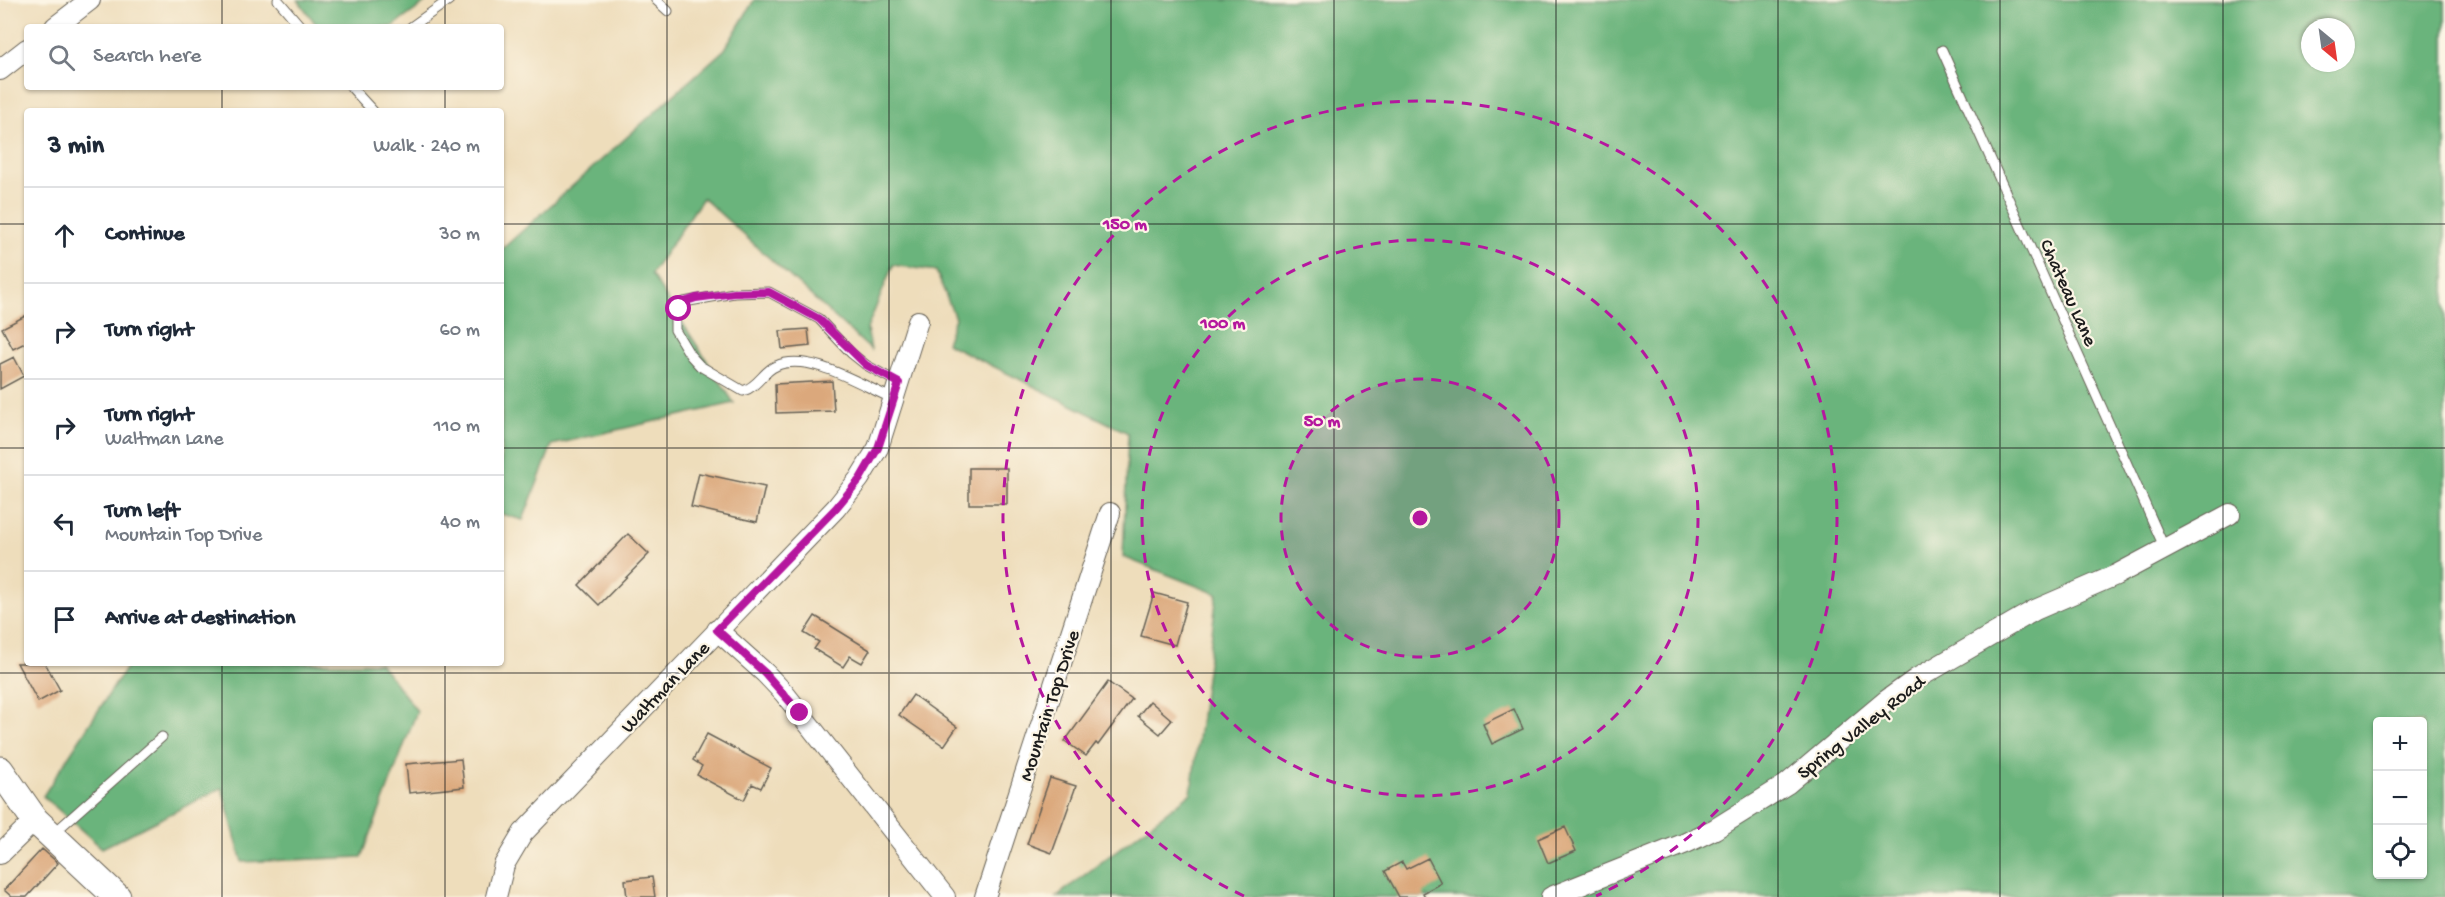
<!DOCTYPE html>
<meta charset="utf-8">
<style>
:root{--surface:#fff;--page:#f2f2f3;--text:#1f2937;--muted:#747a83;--line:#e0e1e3}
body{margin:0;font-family:"Gochi Hand",sans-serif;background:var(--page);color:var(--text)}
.controls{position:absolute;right:18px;bottom:18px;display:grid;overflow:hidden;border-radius:6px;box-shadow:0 2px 4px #0004}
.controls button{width:54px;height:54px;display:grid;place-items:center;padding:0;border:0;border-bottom:2px solid var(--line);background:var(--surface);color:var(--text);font:30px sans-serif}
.compass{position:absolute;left:2301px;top:18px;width:54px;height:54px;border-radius:50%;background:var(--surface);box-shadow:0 2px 4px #0004;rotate:151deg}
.stop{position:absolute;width:18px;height:18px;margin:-14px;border:4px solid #b5179e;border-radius:50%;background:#fff}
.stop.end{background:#b5179e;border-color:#fff;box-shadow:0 2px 6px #0008}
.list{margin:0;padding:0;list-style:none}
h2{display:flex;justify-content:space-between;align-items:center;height:78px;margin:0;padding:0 24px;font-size:26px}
h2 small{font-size:20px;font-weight:400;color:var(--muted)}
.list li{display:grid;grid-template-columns:39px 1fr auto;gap:18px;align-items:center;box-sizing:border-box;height:96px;padding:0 24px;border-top:2px solid var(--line)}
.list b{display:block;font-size:22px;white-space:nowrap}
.list p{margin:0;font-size:20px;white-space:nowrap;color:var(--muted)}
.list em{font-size:20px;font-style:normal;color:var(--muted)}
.icon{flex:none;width:33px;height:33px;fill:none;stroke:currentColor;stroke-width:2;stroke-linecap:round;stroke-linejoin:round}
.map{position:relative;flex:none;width:2445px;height:897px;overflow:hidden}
.search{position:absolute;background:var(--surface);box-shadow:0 2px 4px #0004;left:24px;top:24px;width:480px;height:66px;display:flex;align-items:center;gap:15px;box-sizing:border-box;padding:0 21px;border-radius:6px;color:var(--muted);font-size:22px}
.panel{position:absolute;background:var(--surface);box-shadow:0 2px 4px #0004;left:24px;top:108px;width:480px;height:558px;border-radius:6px}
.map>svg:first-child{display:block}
</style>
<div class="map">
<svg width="2445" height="897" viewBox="0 0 2445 897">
<rect width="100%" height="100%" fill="#fcf5e5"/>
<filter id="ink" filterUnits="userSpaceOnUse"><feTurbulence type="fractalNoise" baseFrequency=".0167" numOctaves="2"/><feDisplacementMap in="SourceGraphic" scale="12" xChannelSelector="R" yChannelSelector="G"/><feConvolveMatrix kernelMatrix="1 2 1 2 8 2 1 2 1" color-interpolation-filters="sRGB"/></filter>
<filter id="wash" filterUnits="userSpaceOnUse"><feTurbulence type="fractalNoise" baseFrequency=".008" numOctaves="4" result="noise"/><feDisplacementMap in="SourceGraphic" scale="24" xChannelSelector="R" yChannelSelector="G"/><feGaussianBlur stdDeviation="1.35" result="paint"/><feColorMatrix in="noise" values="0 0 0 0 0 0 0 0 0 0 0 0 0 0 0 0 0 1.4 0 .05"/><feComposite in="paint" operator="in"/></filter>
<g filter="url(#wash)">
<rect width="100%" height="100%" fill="#edb"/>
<path fill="#6ab47c" stroke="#43684c" stroke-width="1.5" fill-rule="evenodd" d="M 298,0 L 429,0 L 392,27 L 318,27 Z
M 754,0 L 2445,0 L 2445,897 L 1056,897 L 1191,793 L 1217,594 L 1123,557 L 1128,433 L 946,343 L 955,318 L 936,271 L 893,265 L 867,329 L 871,350 L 703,198 L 651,274 L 734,403 L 552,445 L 523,520 L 501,514 L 501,250 L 725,49 ZM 2310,27 L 2346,27 L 2346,63 L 2310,63 ZM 2378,722 L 2422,722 L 2422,874 L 2378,874 Z
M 129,663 L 380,663 L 417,711 L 362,857 L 242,862 L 222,788 L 102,848 L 43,796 Z"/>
<g id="blocks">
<path fill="#dba87c" d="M 27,315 L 27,342 L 13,349 L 2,328 Z
M 808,329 L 810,346 L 782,349 L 780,331 Z
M 14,357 L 24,376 L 0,389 L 0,364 Z
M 832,381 L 834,411 L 776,413 L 775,384 Z
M 969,468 L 1007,468 L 1007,504 L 969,504 Z
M 699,473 L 765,487 L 757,522 L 691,507 Z
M 628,534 L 649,554 L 599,605 L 579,585 Z
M 1154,593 L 1187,602 L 1175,645 L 1141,636 Z
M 815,616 L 870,650 L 862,663 L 850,656 L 843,667 L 814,649 L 819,642 L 804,633 Z
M 17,663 L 45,663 L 60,690 L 38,702 Z
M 1108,682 L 1132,699 L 1098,745 L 1096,743 L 1086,756 L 1065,741 Z
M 913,695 L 957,727 L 944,746 L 899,715 Z
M 1150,701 L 1172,720 L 1160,734 L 1138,716 Z
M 1514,709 L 1523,729 L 1492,744 L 1483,724 Z
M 707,734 L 771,768 L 761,788 L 752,784 L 744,800 L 697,775 L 702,766 L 693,760 Z
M 461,759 L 464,787 L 409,793 L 406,764 Z
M 1050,778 L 1076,786 L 1052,853 L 1027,844 Z
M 1565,827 L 1576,851 L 1548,863 L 1538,839 Z
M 42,849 L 58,863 L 27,897 L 12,897 L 4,890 Z
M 1428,858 L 1441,883 L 1423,893 L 1425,897 L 1399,897 L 1385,871 L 1402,862 L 1406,869 Z
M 652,877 L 655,897 L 627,897 L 625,880 Z"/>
</g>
</g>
<g filter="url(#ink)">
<use href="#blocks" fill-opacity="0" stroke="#666054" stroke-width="1.5"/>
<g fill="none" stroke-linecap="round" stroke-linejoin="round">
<g stroke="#666054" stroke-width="11">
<path id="lane" d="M 278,0 L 301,27
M 656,0 L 668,11
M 411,27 L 449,0
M 1942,50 L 2165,549
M 351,87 L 373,111
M 894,399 C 862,386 810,351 776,366 C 763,371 759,386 743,391 L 700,366 L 690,355 L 675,330 L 675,318 L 684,302 L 734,293 L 769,292 L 819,319 L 851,353 L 866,365 L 899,383
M 54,833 L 162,737"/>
</g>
<g stroke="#666054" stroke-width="22">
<path id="street" d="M 55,27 L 90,0
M 0,70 L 27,49
M 717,630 L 765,673 L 784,693 L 945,897
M 0,854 L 35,820
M 496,897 L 504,865 L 523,833 L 836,508 L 859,479 L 878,448 L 918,321
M 985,897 L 1110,513
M 1551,897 L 1686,843 L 1715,829 L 1787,784 L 1887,700 L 1916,679 L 2035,610 L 2116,575 L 2230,514"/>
</g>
<g stroke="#666054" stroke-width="29">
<path id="secondary" d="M 0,770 L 35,820 L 117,897"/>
</g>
<use href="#lane" stroke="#fff" stroke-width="9"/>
<use href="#street" stroke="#fff" stroke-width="20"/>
<use href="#secondary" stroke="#fff" stroke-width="27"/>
</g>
</g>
<g fill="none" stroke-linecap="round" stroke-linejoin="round" filter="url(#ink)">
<path stroke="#b5179e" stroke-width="8" d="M 679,309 L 684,302 L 696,298 L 734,293 L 769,292 L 819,319 L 866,365 L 899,383 L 878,448 L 860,479 L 836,508 L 717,630 L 765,673 L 800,713"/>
</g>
<path fill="none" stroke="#1c1c1c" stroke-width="1.5" stroke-opacity="0.55" d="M 222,0 L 222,27M 445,0 L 445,27M 667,0 L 667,897M 889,0 L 889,897M 1111,0 L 1111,897M 1334,0 L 1334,897M 1556,0 L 1556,897M 1778,0 L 1778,897M 2000,0 L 2000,897M 2223,0 L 2223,897M 222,87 L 222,111M 445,87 L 445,111M 0,224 L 27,224M 501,224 L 2445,224M 0,448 L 27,448M 501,448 L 2445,448M 222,663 L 222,897M 445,663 L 445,897M 0,673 L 2445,673"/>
<circle cx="1420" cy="518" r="139" fill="#b5179e" fill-opacity=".12"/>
<g fill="none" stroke="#b5179e" stroke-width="3" stroke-dasharray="10 8">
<circle cx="1420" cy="518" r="139"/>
<circle cx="1420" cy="518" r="278"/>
<path d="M1244 896A417 417 0 1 1 1596 896"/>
</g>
<g text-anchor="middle" stroke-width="4.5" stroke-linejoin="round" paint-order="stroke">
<g font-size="20" fill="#1c1c1c" stroke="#fcf5e5">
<text transform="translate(2070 292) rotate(66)" y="7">Chateau Lane</text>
<text transform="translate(664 686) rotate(-46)" y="7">Waltman Lane</text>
<text transform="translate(1048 705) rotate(-72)" y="7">Mountain Top Drive</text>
<text transform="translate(1860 726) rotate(-38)" y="7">Spring Valley Road</text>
</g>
</g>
<circle cx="1420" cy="518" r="9" fill="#b5179e" stroke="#fcf5e5" stroke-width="3"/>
<g font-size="18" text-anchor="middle" font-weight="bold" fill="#b5179e" stroke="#fcf5e5" stroke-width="4.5" stroke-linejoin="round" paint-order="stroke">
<text x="1125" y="229">150 m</text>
<text x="1223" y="328">100 m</text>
<text x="1322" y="426">50 m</text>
</g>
</svg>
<div class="controls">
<button>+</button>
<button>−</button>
<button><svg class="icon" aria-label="locate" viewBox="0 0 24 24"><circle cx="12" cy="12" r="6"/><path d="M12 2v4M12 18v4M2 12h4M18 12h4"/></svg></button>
</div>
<svg class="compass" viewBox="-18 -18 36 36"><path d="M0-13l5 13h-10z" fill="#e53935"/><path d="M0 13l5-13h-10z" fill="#747a83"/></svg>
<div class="stop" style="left:679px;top:309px"></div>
<div class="stop end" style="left:800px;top:713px"></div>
<div class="search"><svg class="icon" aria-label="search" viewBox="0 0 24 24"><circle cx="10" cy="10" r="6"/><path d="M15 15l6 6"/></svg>Search here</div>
<section class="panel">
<h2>3 min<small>Walk · 240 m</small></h2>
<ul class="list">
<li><svg class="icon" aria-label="ahead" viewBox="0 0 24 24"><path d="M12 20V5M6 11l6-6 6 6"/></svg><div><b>Continue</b></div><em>30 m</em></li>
<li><svg class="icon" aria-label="right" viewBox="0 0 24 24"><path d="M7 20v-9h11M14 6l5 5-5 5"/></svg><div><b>Turn right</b></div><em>60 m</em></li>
<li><svg class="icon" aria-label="right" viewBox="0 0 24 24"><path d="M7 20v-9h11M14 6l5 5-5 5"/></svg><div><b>Turn right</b><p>Waltman Lane</p></div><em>110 m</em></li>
<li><svg class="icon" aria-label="left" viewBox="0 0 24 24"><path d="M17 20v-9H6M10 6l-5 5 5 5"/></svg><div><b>Turn left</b><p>Mountain Top Drive</p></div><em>40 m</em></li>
<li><svg class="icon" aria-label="arrive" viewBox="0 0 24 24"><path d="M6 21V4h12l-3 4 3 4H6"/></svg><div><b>Arrive at destination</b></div></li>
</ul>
</section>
</div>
